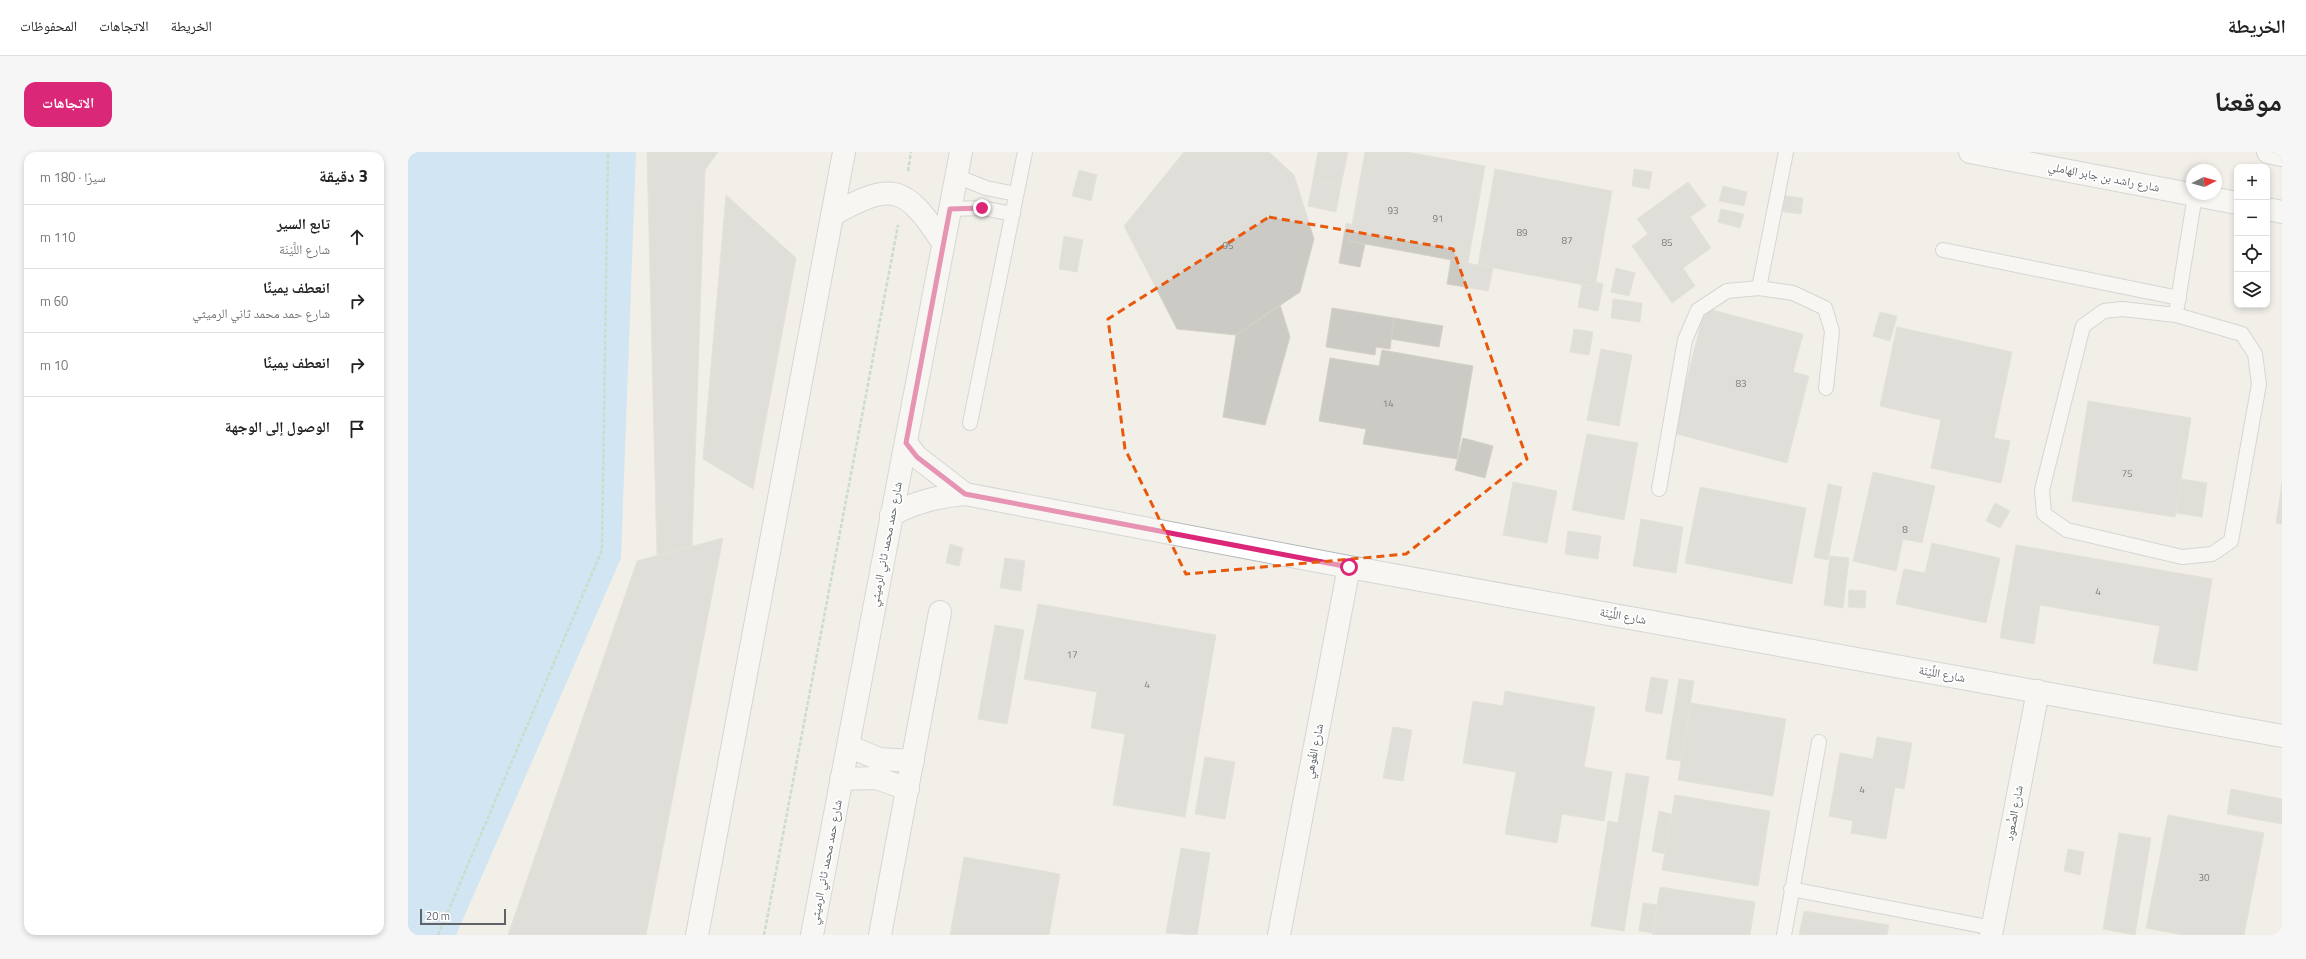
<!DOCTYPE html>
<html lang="ar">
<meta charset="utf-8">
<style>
:root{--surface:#fff;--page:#f6f6f6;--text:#222;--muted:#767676;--line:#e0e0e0;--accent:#db2777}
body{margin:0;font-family:"Titillium Web","Noto Naskh Arabic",sans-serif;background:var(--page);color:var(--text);direction:rtl}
.controls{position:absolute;right:12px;top:12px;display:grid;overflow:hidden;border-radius:8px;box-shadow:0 2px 6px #0003}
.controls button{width:36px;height:36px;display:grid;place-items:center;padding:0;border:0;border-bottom:1px solid var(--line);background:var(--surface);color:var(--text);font:20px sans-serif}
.compass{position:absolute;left:1778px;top:12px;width:36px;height:36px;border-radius:50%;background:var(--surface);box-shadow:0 2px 6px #0003;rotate:84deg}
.scale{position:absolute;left:12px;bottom:10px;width:86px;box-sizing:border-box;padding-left:4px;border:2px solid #5f6368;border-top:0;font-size:11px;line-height:14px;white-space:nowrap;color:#5f6368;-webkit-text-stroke:3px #fff;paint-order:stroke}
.stop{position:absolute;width:12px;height:12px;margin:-9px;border:3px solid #db2777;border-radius:50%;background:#fff}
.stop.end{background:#db2777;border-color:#fff;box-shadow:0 1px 4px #0008}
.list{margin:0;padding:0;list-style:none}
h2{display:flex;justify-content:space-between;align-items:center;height:52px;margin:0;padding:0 16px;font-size:17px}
h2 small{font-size:13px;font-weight:400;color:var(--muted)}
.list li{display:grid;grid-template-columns:26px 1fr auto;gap:12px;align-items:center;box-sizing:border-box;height:64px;padding:0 16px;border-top:1px solid var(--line)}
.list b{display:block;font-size:15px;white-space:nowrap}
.list p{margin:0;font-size:13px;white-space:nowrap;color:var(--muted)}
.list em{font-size:13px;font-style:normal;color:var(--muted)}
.icon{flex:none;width:22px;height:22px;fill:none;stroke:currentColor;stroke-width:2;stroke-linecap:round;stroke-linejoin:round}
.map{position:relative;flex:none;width:1874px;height:783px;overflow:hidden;direction:ltr;border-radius:12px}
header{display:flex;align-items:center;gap:24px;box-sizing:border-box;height:56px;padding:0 20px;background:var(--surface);border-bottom:1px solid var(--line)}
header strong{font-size:19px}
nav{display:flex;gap:22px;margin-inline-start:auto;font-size:14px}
.intro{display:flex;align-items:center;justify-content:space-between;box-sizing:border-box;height:96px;padding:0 24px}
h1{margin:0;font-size:28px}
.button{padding:10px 18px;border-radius:12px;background:var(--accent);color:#fff;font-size:14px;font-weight:700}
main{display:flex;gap:24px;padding:0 24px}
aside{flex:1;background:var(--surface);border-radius:12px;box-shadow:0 2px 6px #0003}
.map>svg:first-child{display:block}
</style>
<header>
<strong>الخريطة</strong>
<nav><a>الخريطة</a><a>الاتجاهات</a><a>المحفوظات</a></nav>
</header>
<div class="intro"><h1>موقعنا</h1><a class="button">الاتجاهات</a></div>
<main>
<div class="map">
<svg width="1874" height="783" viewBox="0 0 1874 783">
<rect width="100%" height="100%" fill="#f1efe8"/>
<path fill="#aadaff" d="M 0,0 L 228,0 L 213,406 L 48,783 L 0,783 Z"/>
<path fill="#cccac5" stroke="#d6d1c6" d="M 239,0 L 310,0 L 297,18 L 284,394 L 249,403 Z
M 776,0 L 861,0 L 886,23 L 906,87 L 892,140 L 828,183 L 769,177 L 716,74 Z
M 910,0 L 940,0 L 933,33 L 905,28 Z
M 957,0 L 999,0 L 1077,14 L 1060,111 L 941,89 Z
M 1087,17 L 1204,39 L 1187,135 L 1070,113 Z
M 1226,17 L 1244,20 L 1241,37 L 1224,34 Z
M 671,18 L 689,23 L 683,49 L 664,44 Z
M 905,28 L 933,33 L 928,60 L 900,54 Z
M 1280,30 L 1298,54 L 1282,65 L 1303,96 L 1275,116 L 1287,134 L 1264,151 L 1224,94 L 1240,82 L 1229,67 Z
M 1315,34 L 1339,40 L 1336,54 L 1311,49 Z
M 318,43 L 388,106 L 345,337 L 295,307 Z
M 1372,43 L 1395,46 L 1393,62 L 1370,59 Z
M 1313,57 L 1336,62 L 1332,76 L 1310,70 Z
M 938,71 L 944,73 L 941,89 L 957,92 L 952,115 L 931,111 Z
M 656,84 L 675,88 L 669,120 L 651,117 Z
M 1043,108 L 1085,116 L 1080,139 L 1039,132 Z
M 1208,116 L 1227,121 L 1221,144 L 1203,140 Z
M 1187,130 L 1195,132 L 1190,159 L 1170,155 L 1174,132 L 1187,135 Z
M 1205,147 L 1234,151 L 1232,170 L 1203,166 Z
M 872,153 L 882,185 L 857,273 L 815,265 L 828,183 Z
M 924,156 L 986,166 L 982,197 L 968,195 L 967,203 L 918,195 Z
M 1297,156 L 1395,182 L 1385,220 L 1401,224 L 1379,311 L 1265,281 Z
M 1472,160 L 1489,164 L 1482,189 L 1465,184 Z
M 986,166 L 1035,174 L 1031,195 L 983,187 Z
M 1489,175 L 1604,200 L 1586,286 L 1602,289 L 1593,331 L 1523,316 L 1533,268 L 1472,254 Z
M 1166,177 L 1185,180 L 1181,203 L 1162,200 Z
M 1193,197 L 1224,203 L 1211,274 L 1179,268 Z
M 974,198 L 1065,214 L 1049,307 L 955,292 L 958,277 L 911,269 L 922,206 L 971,214 Z
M 1680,249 L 1783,266 L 1767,365 L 1664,349 Z
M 1179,282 L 1230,291 L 1216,368 L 1164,358 Z
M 1055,286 L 1085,294 L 1077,326 L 1047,318 Z
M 1465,320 L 1527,334 L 1514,391 L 1495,387 L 1488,419 L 1445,409 Z
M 1773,327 L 1799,331 L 1794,365 L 1768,361 Z
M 1105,330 L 1149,339 L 1139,391 L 1095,383 Z
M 1874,331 L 1874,372 L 1868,371 Z
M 1420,332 L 1434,335 L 1420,408 L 1406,405 Z
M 1292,335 L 1398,356 L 1384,432 L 1277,411 Z
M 1587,351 L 1602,359 L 1592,376 L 1578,369 Z
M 1233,367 L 1275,375 L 1268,421 L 1225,414 Z
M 1160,379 L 1193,384 L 1190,407 L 1157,402 Z
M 315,386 L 238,783 L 100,783 L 229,409 Z
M 1524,391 L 1592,406 L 1578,471 L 1488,452 L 1496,417 L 1517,421 Z
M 542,392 L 555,396 L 551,414 L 538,411 Z
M 1608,393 L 1804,427 L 1789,519 L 1745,511 L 1752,474 L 1632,453 L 1626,492 L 1592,486 Z
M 1422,404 L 1441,406 L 1435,456 L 1416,453 Z
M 597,406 L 617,409 L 613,439 L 592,436 Z
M 1441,438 L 1458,439 L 1457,456 L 1440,455 Z
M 630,452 L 808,483 L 777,665 L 705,653 L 717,582 L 683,576 L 689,540 L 616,527 Z
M 587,473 L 616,478 L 599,572 L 570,567 Z
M 1243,525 L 1260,528 L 1254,562 L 1237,559 Z
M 1271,527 L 1286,529 L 1273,609 L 1258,607 Z
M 1097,539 L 1187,555 L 1176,615 L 1204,620 L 1196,669 L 1154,662 L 1149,691 L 1097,682 L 1108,620 L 1055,611 L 1065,549 L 1095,554 Z
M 1283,551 L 1378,567 L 1365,644 L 1270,628 Z
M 985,575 L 1004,578 L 995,629 L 975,626 Z
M 1469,585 L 1504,591 L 1496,637 L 1487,635 L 1478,687 L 1443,681 L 1445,669 L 1421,664 L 1432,601 L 1465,607 Z
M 797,605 L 827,610 L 817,667 L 787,662 Z
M 1218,621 L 1241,625 L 1216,779 L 1183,774 L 1200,669 L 1210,671 Z
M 1823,637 L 1874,647 L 1874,672 L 1819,662 Z
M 1267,643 L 1362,659 L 1350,734 L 1254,718 Z
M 1251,659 L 1263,662 L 1257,702 L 1244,699 Z
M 1760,663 L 1856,681 L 1836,783 L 1775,783 L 1738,776 Z
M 1711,681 L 1743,686 L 1727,783 L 1695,777 Z
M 773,696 L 802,701 L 789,783 L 758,781 Z
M 1660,697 L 1676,700 L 1672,723 L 1656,719 Z
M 556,705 L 652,722 L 641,783 L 542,783 Z
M 1252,735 L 1347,750 L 1342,783 L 1244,783 Z
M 1235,751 L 1249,753 L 1245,781 L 1231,779 Z
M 1396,759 L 1481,773 L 1479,783 L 1391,783 Z"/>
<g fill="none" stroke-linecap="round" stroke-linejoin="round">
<g stroke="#b5b8bc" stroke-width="16">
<path id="lane" d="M 548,24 L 578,36 L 608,42
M 542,57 L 574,56 L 605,62
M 1535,98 L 1771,146
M 1351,136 L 1378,0
M 1769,155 L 1787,43
M 1714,157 L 1768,163 L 1834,182 L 1847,202 L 1851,232 L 1823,389 L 1804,402 L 1774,405 L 1659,378 L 1636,362 L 1634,338 L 1675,174 L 1696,159 Z
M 562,271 L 617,0
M 1251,337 L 1277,188 L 1290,158 L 1319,139 L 1351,136 L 1385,141 L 1417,156 L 1424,179 L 1418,236
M 1383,737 L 1585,776
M 1376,783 L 1411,590"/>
</g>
<g stroke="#b5b8bc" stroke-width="24">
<path id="street" d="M 498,291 L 509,305 L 557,342
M 483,363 C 507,350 531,344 557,342 L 941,415 L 1874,584
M 440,594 L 471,607 L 505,609
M 433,627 L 468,626 L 500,637
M 289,783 L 436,0
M 472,783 L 532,460
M 871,783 L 941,415
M 1583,783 L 1630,539"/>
</g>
<g stroke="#b6babf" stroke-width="24">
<path id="secondary" d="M 1562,0 L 1829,51
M 1860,0 L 1874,3
M 1859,57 L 1874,60
M 424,63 C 485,29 497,33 535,91
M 404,783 L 553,0"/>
</g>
<path stroke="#9cc7a9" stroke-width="2.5" stroke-dasharray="4 2" stroke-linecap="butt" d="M 500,19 L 503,0
M 30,783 L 194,398 L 200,0
M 356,783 L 490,73"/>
<use href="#lane" stroke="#fff" stroke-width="14"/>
<use href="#street" stroke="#fff" stroke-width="22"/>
<use href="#secondary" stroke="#fff" stroke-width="22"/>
</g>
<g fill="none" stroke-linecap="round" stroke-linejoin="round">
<path stroke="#db2777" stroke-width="5" d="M 574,56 L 542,57 L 498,291 L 509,305 L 557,342 L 941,415"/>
</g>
<path d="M0 0H1874V783H0ZM 861,65 L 1045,97 L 1119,307 L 998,402 L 778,422 L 717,297 L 700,167 Z" fill="#f1efe8" fill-opacity=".55" fill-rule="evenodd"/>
<path fill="none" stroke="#e8590c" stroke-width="3" stroke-dasharray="8 5" stroke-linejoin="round" d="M 861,65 L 1045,97 L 1119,307 L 998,402 L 778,422 L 717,297 L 700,167 Z"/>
<g text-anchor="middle" stroke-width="3.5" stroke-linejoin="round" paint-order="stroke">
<g font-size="10" fill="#7a7d7f">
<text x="985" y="62">93</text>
<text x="1030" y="70">91</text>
<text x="1114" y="84">89</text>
<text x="1159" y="92">87</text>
<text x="1259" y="94">85</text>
<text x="820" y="97">95</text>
<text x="1333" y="235">83</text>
<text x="980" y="255">14</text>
<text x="1719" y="325">75</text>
<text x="1497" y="381">8</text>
<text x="1690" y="443">4</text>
<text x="664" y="506">17</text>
<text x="739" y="536">4</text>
<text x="1454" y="641">4</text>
<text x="1796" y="729">30</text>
</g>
<g font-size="12" fill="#5f6368" stroke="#fff">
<text transform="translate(1696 25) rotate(11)" y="4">شارع راشد بن جابر الهاملي</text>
<text transform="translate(478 392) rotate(-79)" y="4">شارع حمد محمد ثاني الرميثي</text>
<text transform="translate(1215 464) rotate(10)" y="4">شارع اللَّيْنَة</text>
<text transform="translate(1534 522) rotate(10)" y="4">شارع اللَّيْنَة</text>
<text transform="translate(906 599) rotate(-79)" y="4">شارع الغُوهي</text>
<text transform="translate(1606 661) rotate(-80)" y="4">شارع الصُّعود</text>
<text transform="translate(418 710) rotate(-79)" y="4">شارع حمد محمد ثاني الرميثي</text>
</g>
</g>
</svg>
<div class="controls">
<button>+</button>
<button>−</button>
<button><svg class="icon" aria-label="locate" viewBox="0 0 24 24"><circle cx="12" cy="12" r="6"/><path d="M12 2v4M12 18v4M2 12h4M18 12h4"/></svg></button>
<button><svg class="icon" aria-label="layers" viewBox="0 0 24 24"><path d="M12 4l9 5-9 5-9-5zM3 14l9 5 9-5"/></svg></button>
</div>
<svg class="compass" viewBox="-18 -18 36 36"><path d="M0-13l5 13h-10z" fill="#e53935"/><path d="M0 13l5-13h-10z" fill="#767676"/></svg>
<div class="scale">20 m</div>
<div class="stop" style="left:941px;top:415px"></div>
<div class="stop end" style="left:574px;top:56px"></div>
</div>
<aside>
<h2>3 دقيقة<small>سيرًا · 180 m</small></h2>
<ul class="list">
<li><svg class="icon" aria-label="ahead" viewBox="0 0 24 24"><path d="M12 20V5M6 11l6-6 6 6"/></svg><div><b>تابع السير</b><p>شارع اللَّيْنَة</p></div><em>110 m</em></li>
<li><svg class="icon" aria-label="right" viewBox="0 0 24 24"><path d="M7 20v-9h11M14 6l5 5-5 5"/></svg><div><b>انعطف يمينًا</b><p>شارع حمد محمد ثاني الرميثي</p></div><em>60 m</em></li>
<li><svg class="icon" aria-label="right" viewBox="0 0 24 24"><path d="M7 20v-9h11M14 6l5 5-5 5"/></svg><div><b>انعطف يمينًا</b></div><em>10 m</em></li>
<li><svg class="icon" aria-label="arrive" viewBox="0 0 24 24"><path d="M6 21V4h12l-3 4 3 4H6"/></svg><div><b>الوصول إلى الوجهة</b></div></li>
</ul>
</aside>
</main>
